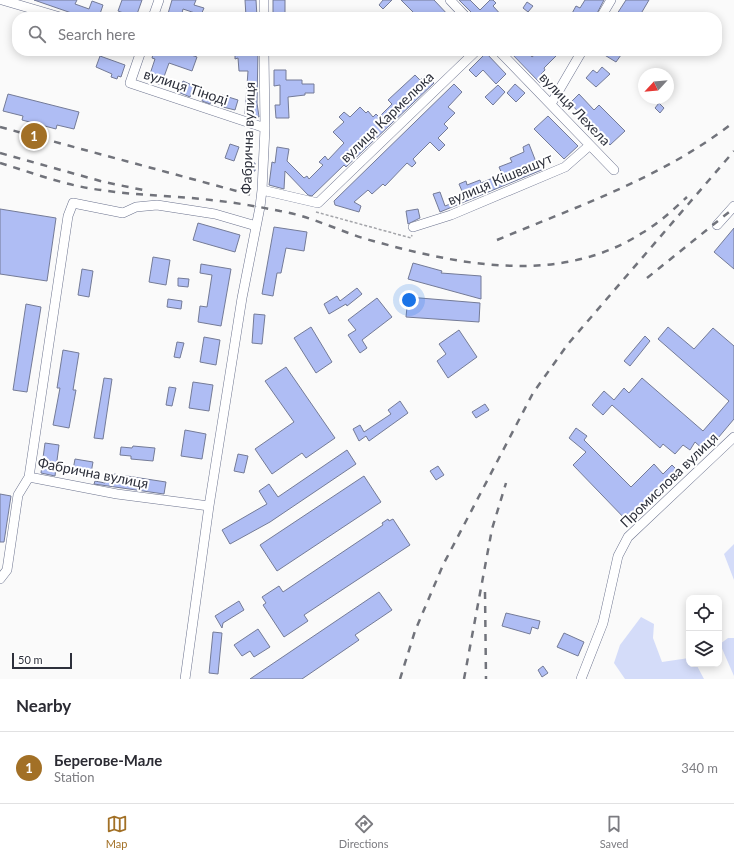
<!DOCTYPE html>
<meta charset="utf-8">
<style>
:root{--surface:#fff;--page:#f2f2f3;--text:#2b2b33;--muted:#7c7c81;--line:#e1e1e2;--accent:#a27026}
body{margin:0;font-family:Lato,sans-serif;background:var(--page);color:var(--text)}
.controls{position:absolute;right:12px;bottom:12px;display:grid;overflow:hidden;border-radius:8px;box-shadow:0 2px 10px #0003}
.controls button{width:36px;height:36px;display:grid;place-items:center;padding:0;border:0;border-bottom:1px solid var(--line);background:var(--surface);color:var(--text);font:20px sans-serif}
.compass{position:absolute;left:638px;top:68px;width:36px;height:36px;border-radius:50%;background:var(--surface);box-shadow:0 2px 10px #0003;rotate:244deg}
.scale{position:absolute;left:12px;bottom:10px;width:60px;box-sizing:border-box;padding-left:4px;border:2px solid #2d303b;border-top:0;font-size:11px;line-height:14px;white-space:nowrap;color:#2d303b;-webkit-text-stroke:3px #fff;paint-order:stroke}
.you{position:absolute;left:409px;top:300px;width:14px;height:14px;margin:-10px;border:3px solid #fff;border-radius:50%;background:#1a73e8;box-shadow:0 0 0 6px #1a73e833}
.badge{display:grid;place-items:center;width:26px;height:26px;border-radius:50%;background:var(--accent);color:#fff;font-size:13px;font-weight:700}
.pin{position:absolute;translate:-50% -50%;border:2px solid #fff;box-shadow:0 1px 4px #0006}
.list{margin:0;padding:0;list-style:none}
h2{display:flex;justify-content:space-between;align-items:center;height:52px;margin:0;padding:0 16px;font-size:17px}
h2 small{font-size:13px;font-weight:400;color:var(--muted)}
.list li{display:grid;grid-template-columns:26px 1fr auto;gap:12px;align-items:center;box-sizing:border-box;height:72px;padding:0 16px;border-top:1px solid var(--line)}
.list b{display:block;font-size:15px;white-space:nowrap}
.list p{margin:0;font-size:13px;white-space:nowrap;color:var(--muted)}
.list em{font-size:13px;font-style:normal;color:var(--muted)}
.icon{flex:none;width:22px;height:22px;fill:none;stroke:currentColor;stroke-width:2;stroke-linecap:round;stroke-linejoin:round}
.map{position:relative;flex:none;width:734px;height:679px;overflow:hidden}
.search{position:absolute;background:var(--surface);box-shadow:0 2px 10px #0003;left:12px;right:12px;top:12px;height:44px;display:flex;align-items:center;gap:10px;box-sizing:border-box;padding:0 14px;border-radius:16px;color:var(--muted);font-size:15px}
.sheet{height:124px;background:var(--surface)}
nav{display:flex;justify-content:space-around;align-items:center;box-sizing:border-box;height:56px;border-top:1px solid var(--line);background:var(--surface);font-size:11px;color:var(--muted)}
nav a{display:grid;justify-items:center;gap:2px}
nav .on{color:var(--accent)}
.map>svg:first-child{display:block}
</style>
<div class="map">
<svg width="734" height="679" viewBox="0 0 734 679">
<rect width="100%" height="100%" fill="#fafafa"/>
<path fill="#d4dcf9" d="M 734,544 L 734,580 L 724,554 Z
M 641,617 L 654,624 L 653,638 L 662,662 L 689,658 L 689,664 L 696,664 L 704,679 L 625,679 L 614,663 L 620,645 Z
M 728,638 L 734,638 L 734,676 L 720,644 Z"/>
<path fill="#afbdf4" stroke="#747b97" d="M 34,0 L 77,0 L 75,4 L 89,9 L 92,1 L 103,5 L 99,17 L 83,17 Z
M 122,0 L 142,0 L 136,17 L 129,17 L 129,15 L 118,11 Z
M 172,0 L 196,0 L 194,5 L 204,8 L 201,15 L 183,9 L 181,17 L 167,17 Z
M 245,0 L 256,0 L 257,17 L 246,17 Z
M 273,0 L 285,0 L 285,15 L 273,16 Z
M 383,0 L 392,0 L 383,9 L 379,5 Z
M 401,0 L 434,0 L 450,17 L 418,17 Z
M 459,0 L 470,0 L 480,10 L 490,0 L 493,0 L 496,3 L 493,6 L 503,17 L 473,17 L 474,15 Z
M 585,0 L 604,0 L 595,17 L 570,17 L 576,6 L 580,8 Z
M 626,0 L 649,0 L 639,17 L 615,17 Z
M 527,2 L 533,6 L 528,12 L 523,8 Z
M 154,51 L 179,51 L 197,57 L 192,71 L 169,63 L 161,85 L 148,80 L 155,59 L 152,58 Z
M 258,51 L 257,103 L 259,117 L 245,114 L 248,71 L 239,71 L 238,58 L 235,59 L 235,52 Z
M 509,51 L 527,51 L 532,57 L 539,51 L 553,51 L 557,55 L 544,68 L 545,70 L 541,74 L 545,78 L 540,83 Z
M 598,51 L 613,51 L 621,55 L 616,62 Z
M 486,53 L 506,74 L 496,84 L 483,70 L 476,77 L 469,70 Z
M 100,56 L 125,65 L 121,77 L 118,76 L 117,79 L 111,77 L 112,74 L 96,67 Z
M 602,67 L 610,74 L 596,87 L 586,78 L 593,70 L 597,73 Z
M 274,70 L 286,70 L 286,80 L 302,80 L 302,84 L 314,84 L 314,93 L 305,93 L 305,95 L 288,97 L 289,118 L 276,118 L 275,105 L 280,105 L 280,85 L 274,86 Z
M 415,75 L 420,80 L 426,75 L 434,83 L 346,167 L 344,165 L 312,196 L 308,195 L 285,171 L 284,189 L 269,185 L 272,162 L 275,163 L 277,147 L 289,149 L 287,161 L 304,178 L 307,176 L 309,179 L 323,165 L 319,162 L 325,156 L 328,160 L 344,143 L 333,132 L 344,122 L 339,117 L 344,112 L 350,117 L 360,107 L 366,113 L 368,111 L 373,117 L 376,114 L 379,117 L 392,104 L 388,100 Z
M 183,81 L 194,86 L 190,97 L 178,92 Z
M 454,84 L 462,92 L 448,107 L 455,113 L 444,124 L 448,128 L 438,138 L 445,145 L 439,151 L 430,142 L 413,159 L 416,163 L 412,167 L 407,163 L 385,186 L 383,184 L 372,194 L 368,190 L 354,202 L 361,206 L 359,212 L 335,205 L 334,201 Z
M 515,84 L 525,93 L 516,102 L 507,93 Z
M 498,85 L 505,92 L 493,105 L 485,97 Z
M 205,91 L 214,94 L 210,104 L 202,101 Z
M 8,94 L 79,112 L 74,129 L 57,125 L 56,129 L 22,120 L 23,116 L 3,111 Z
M 579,94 L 594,110 L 599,105 L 625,131 L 610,145 L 570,103 Z
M 222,95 L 238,100 L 235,110 L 223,107 L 225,103 L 220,102 Z
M 659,103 L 664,108 L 660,113 L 655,108 Z
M 548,116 L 578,146 L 564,159 L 534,129 Z
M 230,144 L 239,147 L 234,161 L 225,158 Z
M 529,144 L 538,167 L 543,165 L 544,169 L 440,212 L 433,194 L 440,192 L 445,206 L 465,198 L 459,184 L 466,181 L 467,185 L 480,180 L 481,183 L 502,174 L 499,167 L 512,162 L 510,158 L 524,152 L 523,147 Z
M 248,163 L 255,163 L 255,171 L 248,171 Z
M 0,209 L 56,218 L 47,281 L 0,274 Z
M 418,209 L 420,218 L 408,224 L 406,211 Z
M 198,223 L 240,235 L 235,252 L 193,240 Z
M 274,227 L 307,232 L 304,251 L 286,248 L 281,273 L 277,273 L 273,296 L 262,294 Z
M 734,228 L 734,269 L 714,252 Z
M 153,257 L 170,260 L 166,285 L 149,282 Z
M 413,263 L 442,271 L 441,273 L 481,276 L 481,299 L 408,279 Z
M 201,264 L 231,269 L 221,326 L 198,322 L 200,306 L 207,307 L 212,275 L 200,273 Z
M 82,269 L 93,271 L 89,297 L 78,295 Z
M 178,278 L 189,279 L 188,287 L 178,286 Z
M 357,288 L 362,294 L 347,306 L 346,304 L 329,314 L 324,304 L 337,296 L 340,301 Z
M 408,297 L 480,303 L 479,322 L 406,317 Z
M 377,298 L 392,317 L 362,340 L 367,348 L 360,353 L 348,335 L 356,330 L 348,320 Z
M 168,299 L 182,301 L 181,309 L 167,307 Z
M 26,304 L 41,307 L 27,392 L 13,390 Z
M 254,314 L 265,315 L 262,344 L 252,343 Z
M 311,327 L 332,362 L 316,373 L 294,338 Z
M 668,327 L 694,349 L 713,328 L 734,346 L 734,419 L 718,438 L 715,436 L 704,450 L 695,442 L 690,450 L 683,445 L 675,454 L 663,444 L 660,448 L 612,405 L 603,415 L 592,405 L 604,391 L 614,400 L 624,388 L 629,393 L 642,378 L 703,431 L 729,401 L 658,339 Z
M 459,330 L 477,357 L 448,378 L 437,361 L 446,354 L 439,344 Z
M 645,336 L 650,341 L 630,366 L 624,361 Z
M 204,337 L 220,340 L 216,365 L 200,362 Z
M 177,342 L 184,343 L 180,358 L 174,357 Z
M 63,350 L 79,353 L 73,390 L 76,390 L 69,428 L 53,425 L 60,388 L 57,388 Z
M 286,367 L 335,438 L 306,458 L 302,453 L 272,474 L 255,449 L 294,422 L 265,381 Z
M 104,378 L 112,379 L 103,439 L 94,438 Z
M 193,382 L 213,385 L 209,411 L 189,408 Z
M 169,387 L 176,388 L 172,406 L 166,405 Z
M 400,401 L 408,413 L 369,441 L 366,436 L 359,441 L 353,429 L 360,425 L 364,432 L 391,414 L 388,410 Z
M 485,404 L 489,410 L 476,418 L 472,412 Z
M 576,428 L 587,436 L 584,440 L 631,487 L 654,464 L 663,474 L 672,465 L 680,473 L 629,523 L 573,465 L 586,452 L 569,438 Z
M 185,430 L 206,434 L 202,459 L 181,456 Z
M 45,443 L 59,445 L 55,476 L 41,473 Z
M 133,446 L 155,448 L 153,461 L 131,459 L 131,456 L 120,455 L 121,447 L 132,448 Z
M 347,450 L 356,464 L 270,522 L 230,544 L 222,530 L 267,504 L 259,491 L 269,484 L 278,497 Z
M 238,454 L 248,456 L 244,473 L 234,471 Z
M 75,459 L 93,462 L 91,473 L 73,470 Z
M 438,466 L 444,475 L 436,480 L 430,471 Z
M 107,473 L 166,482 L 164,494 L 94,484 L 95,481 L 105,483 Z
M 364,476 L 381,502 L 277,571 L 260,545 Z
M 0,494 L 11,496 L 4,542 L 0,542 Z
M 388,519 L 389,521 L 393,519 L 410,545 L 304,615 L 308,621 L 284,637 L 263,605 L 266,603 L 262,597 L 279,586 L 283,592 L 383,525 L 382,523 Z
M 379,592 L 392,610 L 355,635 L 359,640 L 302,679 L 250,679 Z
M 239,601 L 244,610 L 223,623 L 222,628 L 215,616 Z
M 506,613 L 540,621 L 538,629 L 532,627 L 530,634 L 502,626 Z
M 258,629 L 270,647 L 254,657 L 250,651 L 242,656 L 234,645 Z
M 213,632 L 222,633 L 218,674 L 209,673 Z
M 564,633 L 584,642 L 578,656 L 557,647 Z
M 543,666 L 548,673 L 542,677 L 538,670 Z"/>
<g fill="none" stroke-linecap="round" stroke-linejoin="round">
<g stroke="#6c738e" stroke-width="10">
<path id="minor" d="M 2,0 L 60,17
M 264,0 L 264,17
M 450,0 L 466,17
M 153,17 L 159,0
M 601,17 L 611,0
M 141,51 L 130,83 L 265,128
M 499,51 L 614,170
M 551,104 L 582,51
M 262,190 L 318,203 L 476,51
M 717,225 L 734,206
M 256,226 L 215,214 L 157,205 L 136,207 L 123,213 L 73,203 L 68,216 L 29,477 L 117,494 L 209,506 L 242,298 L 260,207 L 262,190 L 265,128 L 264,51
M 413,227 L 451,215 L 565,167 L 590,145
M 0,579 L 7,570 L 18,495 L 29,477
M 185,679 L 209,506
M 581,679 L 603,623 L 618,556 L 628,537 L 734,437"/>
</g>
<path stroke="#a3a4a9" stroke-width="1.5" stroke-dasharray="3 2" stroke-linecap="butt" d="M 316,212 L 411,238 L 412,235"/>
<use href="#minor" stroke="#fff" stroke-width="9"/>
<path stroke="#71737b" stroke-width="2.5" stroke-dasharray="7 7" stroke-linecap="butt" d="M 0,127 L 255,196
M 0,153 L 104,182 L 143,190
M 0,163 C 33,173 67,186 101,190 C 126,194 151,195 177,197 C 211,199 246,204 280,211 C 310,216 337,230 366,239 C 455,264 558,287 642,233 C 659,223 673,210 687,197
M 497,240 C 578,206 664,177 734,122
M 647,278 L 734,208
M 485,592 L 486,679
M 400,679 L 415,631 L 443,565 L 533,393 L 568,344 L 734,151
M 464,679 L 492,529 L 506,483"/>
</g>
<g text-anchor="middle" stroke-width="4" stroke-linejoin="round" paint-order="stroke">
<g font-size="14" fill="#2d303b" stroke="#fff">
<text transform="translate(186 87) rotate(18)" y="5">вулиця Тіноді</text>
<text transform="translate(575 109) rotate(46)" y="5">вулиця Лехела</text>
<text transform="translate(387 117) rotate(-44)" y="5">вулиця Кармелюка</text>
<text transform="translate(248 138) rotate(-88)" y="5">Фабрична вулиця</text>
<text transform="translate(500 179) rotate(-23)" y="5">вулиця Кішвашут</text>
<text transform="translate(93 473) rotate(11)" y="5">Фабрична вулиця</text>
<text transform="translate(669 480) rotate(-44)" y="5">Промислова вулиця</text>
</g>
</g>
</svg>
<div class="controls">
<button><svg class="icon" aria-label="locate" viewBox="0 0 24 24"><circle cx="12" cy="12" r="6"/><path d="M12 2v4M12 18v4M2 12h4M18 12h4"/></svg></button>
<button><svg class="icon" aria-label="layers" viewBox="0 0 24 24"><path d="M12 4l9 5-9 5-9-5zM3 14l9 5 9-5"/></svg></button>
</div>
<svg class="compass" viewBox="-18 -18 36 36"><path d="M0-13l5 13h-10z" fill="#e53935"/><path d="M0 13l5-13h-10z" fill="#7c7c81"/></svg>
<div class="scale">50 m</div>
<div class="you"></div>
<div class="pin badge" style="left:34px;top:136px">1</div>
<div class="search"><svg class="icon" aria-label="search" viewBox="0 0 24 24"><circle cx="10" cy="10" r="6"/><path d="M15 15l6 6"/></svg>Search here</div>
</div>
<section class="sheet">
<h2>Nearby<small></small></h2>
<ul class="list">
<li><span class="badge">1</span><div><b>Берегове-Мале</b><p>Station</p></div><em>340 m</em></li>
</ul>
</section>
<nav>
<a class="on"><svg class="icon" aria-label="map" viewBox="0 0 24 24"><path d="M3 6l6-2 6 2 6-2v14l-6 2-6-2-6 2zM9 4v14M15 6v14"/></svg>Map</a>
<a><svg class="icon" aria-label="directions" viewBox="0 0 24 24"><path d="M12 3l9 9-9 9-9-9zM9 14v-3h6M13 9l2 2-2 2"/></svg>Directions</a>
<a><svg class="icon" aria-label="saved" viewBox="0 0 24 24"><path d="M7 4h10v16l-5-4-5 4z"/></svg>Saved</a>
</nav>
